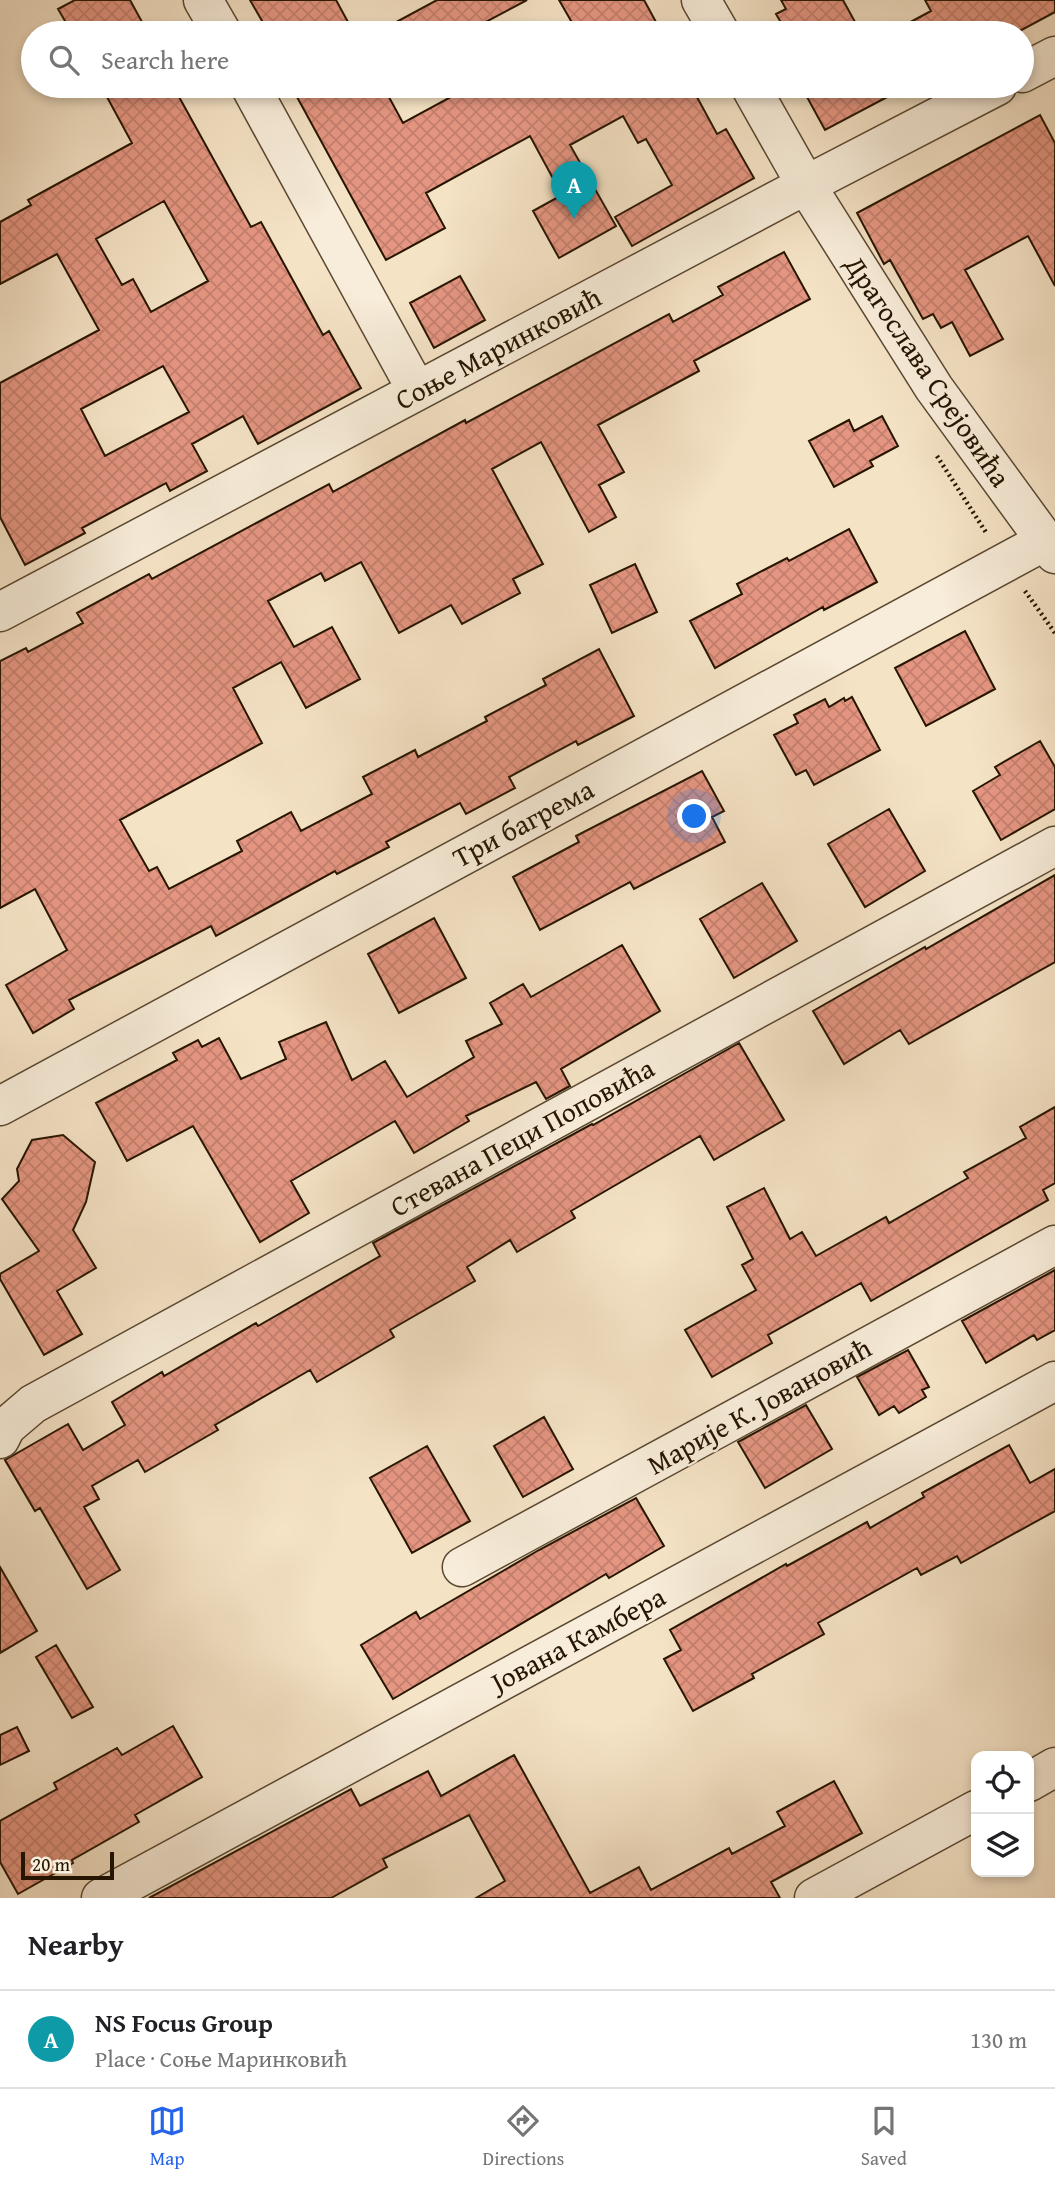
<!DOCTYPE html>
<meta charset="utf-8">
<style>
:root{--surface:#fff;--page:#f2f2f2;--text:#202124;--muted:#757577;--line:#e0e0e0;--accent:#2563eb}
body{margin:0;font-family:"Gentium Book Plus",serif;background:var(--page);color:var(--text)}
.controls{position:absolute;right:21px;bottom:21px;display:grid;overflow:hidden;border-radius:14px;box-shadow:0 4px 10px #0003}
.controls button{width:63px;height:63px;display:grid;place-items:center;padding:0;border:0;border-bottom:2px solid var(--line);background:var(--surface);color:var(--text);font:35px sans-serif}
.scale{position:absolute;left:21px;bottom:18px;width:93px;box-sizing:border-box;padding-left:7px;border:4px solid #261500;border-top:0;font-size:19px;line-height:24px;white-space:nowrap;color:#261500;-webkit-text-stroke:5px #f8edda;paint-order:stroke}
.you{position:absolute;left:695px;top:817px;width:24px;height:24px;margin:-18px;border:5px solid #fff;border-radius:50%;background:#1a73e8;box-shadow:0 0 0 10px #1a73e833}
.badge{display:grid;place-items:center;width:46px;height:46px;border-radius:50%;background:var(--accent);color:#fff;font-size:23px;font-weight:700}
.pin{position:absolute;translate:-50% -58px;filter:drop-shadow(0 2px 4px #0008)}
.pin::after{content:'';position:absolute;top:37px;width:24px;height:21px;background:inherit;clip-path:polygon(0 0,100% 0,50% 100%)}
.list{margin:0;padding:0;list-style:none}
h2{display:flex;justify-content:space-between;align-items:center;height:91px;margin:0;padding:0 28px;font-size:30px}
h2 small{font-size:23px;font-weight:400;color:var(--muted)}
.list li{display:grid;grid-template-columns:46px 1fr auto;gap:21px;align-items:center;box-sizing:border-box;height:98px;padding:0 28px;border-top:2px solid var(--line)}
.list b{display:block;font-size:26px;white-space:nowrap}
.list p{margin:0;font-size:23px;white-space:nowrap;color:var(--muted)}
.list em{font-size:23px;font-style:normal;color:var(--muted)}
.icon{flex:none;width:38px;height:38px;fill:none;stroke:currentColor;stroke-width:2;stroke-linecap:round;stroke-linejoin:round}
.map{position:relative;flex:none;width:1055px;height:1898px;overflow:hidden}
.search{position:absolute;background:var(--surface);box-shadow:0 4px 10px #0003;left:21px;right:21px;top:21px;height:77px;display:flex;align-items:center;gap:18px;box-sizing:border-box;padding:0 24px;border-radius:38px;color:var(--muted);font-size:26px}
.sheet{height:189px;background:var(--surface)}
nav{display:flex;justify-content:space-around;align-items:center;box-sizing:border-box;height:98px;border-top:2px solid var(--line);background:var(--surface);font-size:19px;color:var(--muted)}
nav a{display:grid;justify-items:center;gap:4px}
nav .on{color:var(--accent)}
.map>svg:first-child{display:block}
</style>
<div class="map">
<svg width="1055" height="1898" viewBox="0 0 1055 1898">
<defs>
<pattern id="building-cross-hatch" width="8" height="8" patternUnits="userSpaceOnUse" patternTransform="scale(1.75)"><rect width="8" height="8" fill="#e59682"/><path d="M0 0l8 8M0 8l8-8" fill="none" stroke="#c4806e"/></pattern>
</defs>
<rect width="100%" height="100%" fill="#f5e3c6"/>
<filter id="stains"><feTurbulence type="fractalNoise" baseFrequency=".00286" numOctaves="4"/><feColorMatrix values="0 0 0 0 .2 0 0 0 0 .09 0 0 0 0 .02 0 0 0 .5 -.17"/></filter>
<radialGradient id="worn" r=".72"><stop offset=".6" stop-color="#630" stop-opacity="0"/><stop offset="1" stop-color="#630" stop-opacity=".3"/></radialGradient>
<path fill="url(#building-cross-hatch)" stroke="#261500" stroke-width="2" fill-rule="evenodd" d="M 75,0 L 130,0 L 148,33 L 72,33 L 58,9 Z
M 250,0 L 336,0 L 354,33 L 269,33 Z
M 437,0 L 527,0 L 465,33 L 376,33 Z
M 559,0 L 644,0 L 662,33 L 578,33 Z
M 781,0 L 843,0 L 861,33 L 787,33 L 776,14 L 786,9 Z
M 925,0 L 1055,0 L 1055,12 L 1016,33 L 890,33 L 931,11 Z
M 101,86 L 173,86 L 251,227 L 261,222 L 323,335 L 329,331 L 361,388 L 258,444 L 243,416 L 192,444 L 207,471 L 170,491 L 166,483 L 82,528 L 85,533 L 25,565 L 0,517 L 0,383 L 99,330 L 57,254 L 0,284 L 0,222 L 31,205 L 28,200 L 132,143 ZM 164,201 L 208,281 L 151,312 L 133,279 L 122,285 L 96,239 ZM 163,366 L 189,412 L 105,456 L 81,409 Z
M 291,86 L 383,86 L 403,123 L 471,86 L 691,86 L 717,134 L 726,129 L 754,178 L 632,246 L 615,217 L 672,185 L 646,139 L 638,143 L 623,116 L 570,145 L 616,226 L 559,258 L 533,211 L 562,195 L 530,136 L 426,193 L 445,228 L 386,260 Z
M 801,86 L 908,86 L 825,130 Z
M 1040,115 L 1055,143 L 1055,286 L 1028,236 L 965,270 L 1003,339 L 970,356 L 952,322 L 941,328 L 933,314 L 923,319 L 890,260 L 884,264 L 857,213 Z
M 784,252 L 810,299 L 694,361 L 699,371 L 598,425 L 624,472 L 599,485 L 616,517 L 589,532 L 541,442 L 492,469 L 543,564 L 513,579 L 520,593 L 462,624 L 451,605 L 399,633 L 361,562 L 325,581 L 321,573 L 268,601 L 294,647 L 332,627 L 360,679 L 306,708 L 281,662 L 233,688 L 262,743 L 120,820 L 149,871 L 157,867 L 169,889 L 242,851 L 237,841 L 291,812 L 301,831 L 372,794 L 363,777 L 415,750 L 418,757 L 487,721 L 485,717 L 546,685 L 543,679 L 599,649 L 634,716 L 578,745 L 576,741 L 509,777 L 515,788 L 466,814 L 460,803 L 386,842 L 389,847 L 337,874 L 335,871 L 216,936 L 211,926 L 69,1000 L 74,1009 L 33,1033 L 6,985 L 67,950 L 35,889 L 0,908 L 0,661 L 26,648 L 28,652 L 83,623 L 77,613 L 149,574 L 152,579 L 329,484 L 333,492 L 465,420 L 466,423 L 669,314 L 673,322 L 723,295 L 718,287 Z
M 460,276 L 485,320 L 434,348 L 410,303 Z
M 882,416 L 898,446 L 870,461 L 873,466 L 834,487 L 809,441 L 849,420 L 854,431 Z
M 849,529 L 877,582 L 824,610 L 823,607 L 715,668 L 690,621 L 742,594 L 737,584 L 787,558 L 789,561 Z
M 635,564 L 657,612 L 612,633 L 590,585 Z
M 965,631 L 995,689 L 926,726 L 895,668 Z
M 852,697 L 880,750 L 814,785 L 806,770 L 796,775 L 774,735 L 798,723 L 794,715 L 825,699 L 829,707 L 844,698 L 845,701 Z
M 1040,741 L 1055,767 L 1055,809 L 1001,840 L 973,791 L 1000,775 L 995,767 Z
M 702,771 L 724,811 L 712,817 L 725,842 L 634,889 L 630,882 L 540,930 L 513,877 L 579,842 L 576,836 Z
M 889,809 L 925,871 L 865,907 L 828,844 Z
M 1055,875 L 1055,962 L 909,1044 L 900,1030 L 844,1064 L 813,1011 L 925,947 L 926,949 Z
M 762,883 L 797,941 L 734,978 L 700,919 Z
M 434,918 L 466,978 L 399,1013 L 368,954 Z
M 622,945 L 660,1011 L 561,1069 L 570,1086 L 546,1099 L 536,1082 L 466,1116 L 469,1121 L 414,1153 L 395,1121 L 291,1181 L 309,1213 L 260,1242 L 193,1126 L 127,1161 L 96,1103 L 177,1060 L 173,1053 L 198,1040 L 202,1047 L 219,1038 L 241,1079 L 286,1059 L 279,1042 L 326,1022 L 352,1080 L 385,1061 L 407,1097 L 474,1057 L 466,1041 L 502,1024 L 490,1003 L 523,984 L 531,997 Z
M 739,1043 L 784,1120 L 714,1160 L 700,1136 L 571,1211 L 575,1218 L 517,1252 L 510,1240 L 467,1267 L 475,1281 L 390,1330 L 394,1337 L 317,1382 L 310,1370 L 215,1425 L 218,1430 L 145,1472 L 138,1460 L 92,1486 L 99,1499 L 84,1507 L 120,1570 L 87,1589 L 40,1508 L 35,1511 L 5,1460 L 68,1424 L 83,1450 L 125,1425 L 112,1402 L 162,1372 L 164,1376 L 256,1323 L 258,1326 L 380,1256 L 373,1243 L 592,1124 L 593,1125 Z
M 1055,1107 L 1055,1183 L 1043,1190 L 1048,1200 L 871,1301 L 861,1283 L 768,1335 L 772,1343 L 712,1377 L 685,1330 L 756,1290 L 742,1265 L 753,1259 L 727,1207 L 764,1188 L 790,1239 L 802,1232 L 816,1256 L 886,1217 L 889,1223 L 968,1178 L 964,1172 L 1026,1138 L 1020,1127 Z
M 63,1135 L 95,1162 L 86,1202 L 73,1230 L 96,1268 L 57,1291 L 82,1334 L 44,1355 L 0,1279 L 0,1274 L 39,1251 L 2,1199 L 19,1181 L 17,1169 L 32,1140 Z
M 1055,1270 L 1055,1330 L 1037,1340 L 1034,1335 L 986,1363 L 962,1321 Z
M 908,1350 L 929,1387 L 922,1390 L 926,1397 L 899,1413 L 894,1406 L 879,1415 L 857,1377 Z
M 806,1405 L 832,1449 L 765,1488 L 738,1442 Z
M 544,1417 L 573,1469 L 523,1497 L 494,1446 Z
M 1009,1445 L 1030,1483 L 1055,1469 L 1055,1511 L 961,1563 L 957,1556 L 921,1575 L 917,1568 L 818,1623 L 824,1634 L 752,1674 L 754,1678 L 693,1711 L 664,1659 L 681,1650 L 670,1630 L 786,1564 L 787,1566 L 867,1522 L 870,1528 L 924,1497 L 922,1493 Z
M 427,1446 L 470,1521 L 412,1553 L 370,1478 Z
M 636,1498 L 664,1546 L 609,1578 L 606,1574 L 393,1699 L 361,1645 L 416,1612 L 420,1619 L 539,1550 Z
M 0,1567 L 37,1631 L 0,1653 Z
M 56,1645 L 93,1707 L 72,1718 L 36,1657 Z
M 173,1726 L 202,1777 L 135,1815 L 139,1822 L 72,1860 L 73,1863 L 18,1894 L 0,1862 L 0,1821 L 57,1789 L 54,1783 L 117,1748 L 122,1755 Z
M 17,1727 L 29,1751 L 0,1765 L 0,1735 Z
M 514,1755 L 590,1893 L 639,1867 L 651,1890 L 729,1848 L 732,1854 L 785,1826 L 777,1812 L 834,1781 L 862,1833 L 771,1882 L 780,1898 L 476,1898 L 505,1881 L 469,1815 L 383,1859 L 387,1867 L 331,1898 L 149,1898 L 351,1789 L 360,1806 L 428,1771 L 441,1796 Z"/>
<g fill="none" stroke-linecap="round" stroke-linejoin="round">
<g stroke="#5a4832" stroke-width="41">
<path id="minor" d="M 203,0 L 222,33
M 701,0 L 720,33
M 1022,73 L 1055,56
M 250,86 L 417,391
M 750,86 L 806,185 L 934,388 L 1055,554
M 0,612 L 806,185 L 997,86
M 0,1106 L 1045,541
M 0,1439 L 6,1427 L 33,1404 L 1055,846
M 462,1567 L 1055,1245
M 1029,1782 L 1055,1767
M 101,1898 L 1055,1381
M 814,1898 L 976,1810"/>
</g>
<path stroke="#261500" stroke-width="4.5" stroke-dasharray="2 3.5" stroke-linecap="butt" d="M 937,456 L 987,534
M 1025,591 L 1055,633"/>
<use href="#minor" stroke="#f8edda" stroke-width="38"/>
</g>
<g text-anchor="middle" stroke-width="5" stroke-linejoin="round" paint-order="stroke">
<g font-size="28" fill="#261500" stroke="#f8edda">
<text transform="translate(498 348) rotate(-28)" y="10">Соње Маринковић</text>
<text transform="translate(928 371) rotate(56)" y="10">Драгослава Срејовића</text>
<text transform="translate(523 823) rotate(-28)" y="10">Три багрема</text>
<text transform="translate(522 1137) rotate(-29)" y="10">Стевана Пеци Поповића</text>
<text transform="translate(759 1406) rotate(-29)" y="10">Марије К. Јовановић</text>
<text transform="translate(578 1639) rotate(-28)" y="10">Јована Камбера</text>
</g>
</g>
<rect width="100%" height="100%" filter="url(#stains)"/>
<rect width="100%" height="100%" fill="url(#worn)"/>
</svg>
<div class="controls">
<button><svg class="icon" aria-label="locate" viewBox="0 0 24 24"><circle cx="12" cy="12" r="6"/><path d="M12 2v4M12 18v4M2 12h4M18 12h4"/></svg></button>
<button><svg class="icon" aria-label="layers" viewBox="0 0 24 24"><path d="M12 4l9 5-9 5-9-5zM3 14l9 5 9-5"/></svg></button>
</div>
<div class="scale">20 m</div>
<div class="you"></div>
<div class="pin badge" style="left:574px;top:219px;background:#0f9aa8">A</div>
<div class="search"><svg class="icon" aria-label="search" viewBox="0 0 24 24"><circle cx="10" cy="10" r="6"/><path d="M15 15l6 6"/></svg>Search here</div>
</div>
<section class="sheet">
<h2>Nearby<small></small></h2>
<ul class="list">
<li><span class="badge" style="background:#0f9aa8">A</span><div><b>NS Focus Group</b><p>Place · Соње Маринковић</p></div><em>130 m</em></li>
</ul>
</section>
<nav>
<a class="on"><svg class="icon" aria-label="map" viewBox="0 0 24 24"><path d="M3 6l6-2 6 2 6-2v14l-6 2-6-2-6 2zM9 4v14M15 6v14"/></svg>Map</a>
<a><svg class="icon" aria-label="directions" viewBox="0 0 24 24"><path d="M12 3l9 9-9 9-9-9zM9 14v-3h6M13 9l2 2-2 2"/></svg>Directions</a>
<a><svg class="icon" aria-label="saved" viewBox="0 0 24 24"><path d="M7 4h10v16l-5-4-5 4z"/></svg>Saved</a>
</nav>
